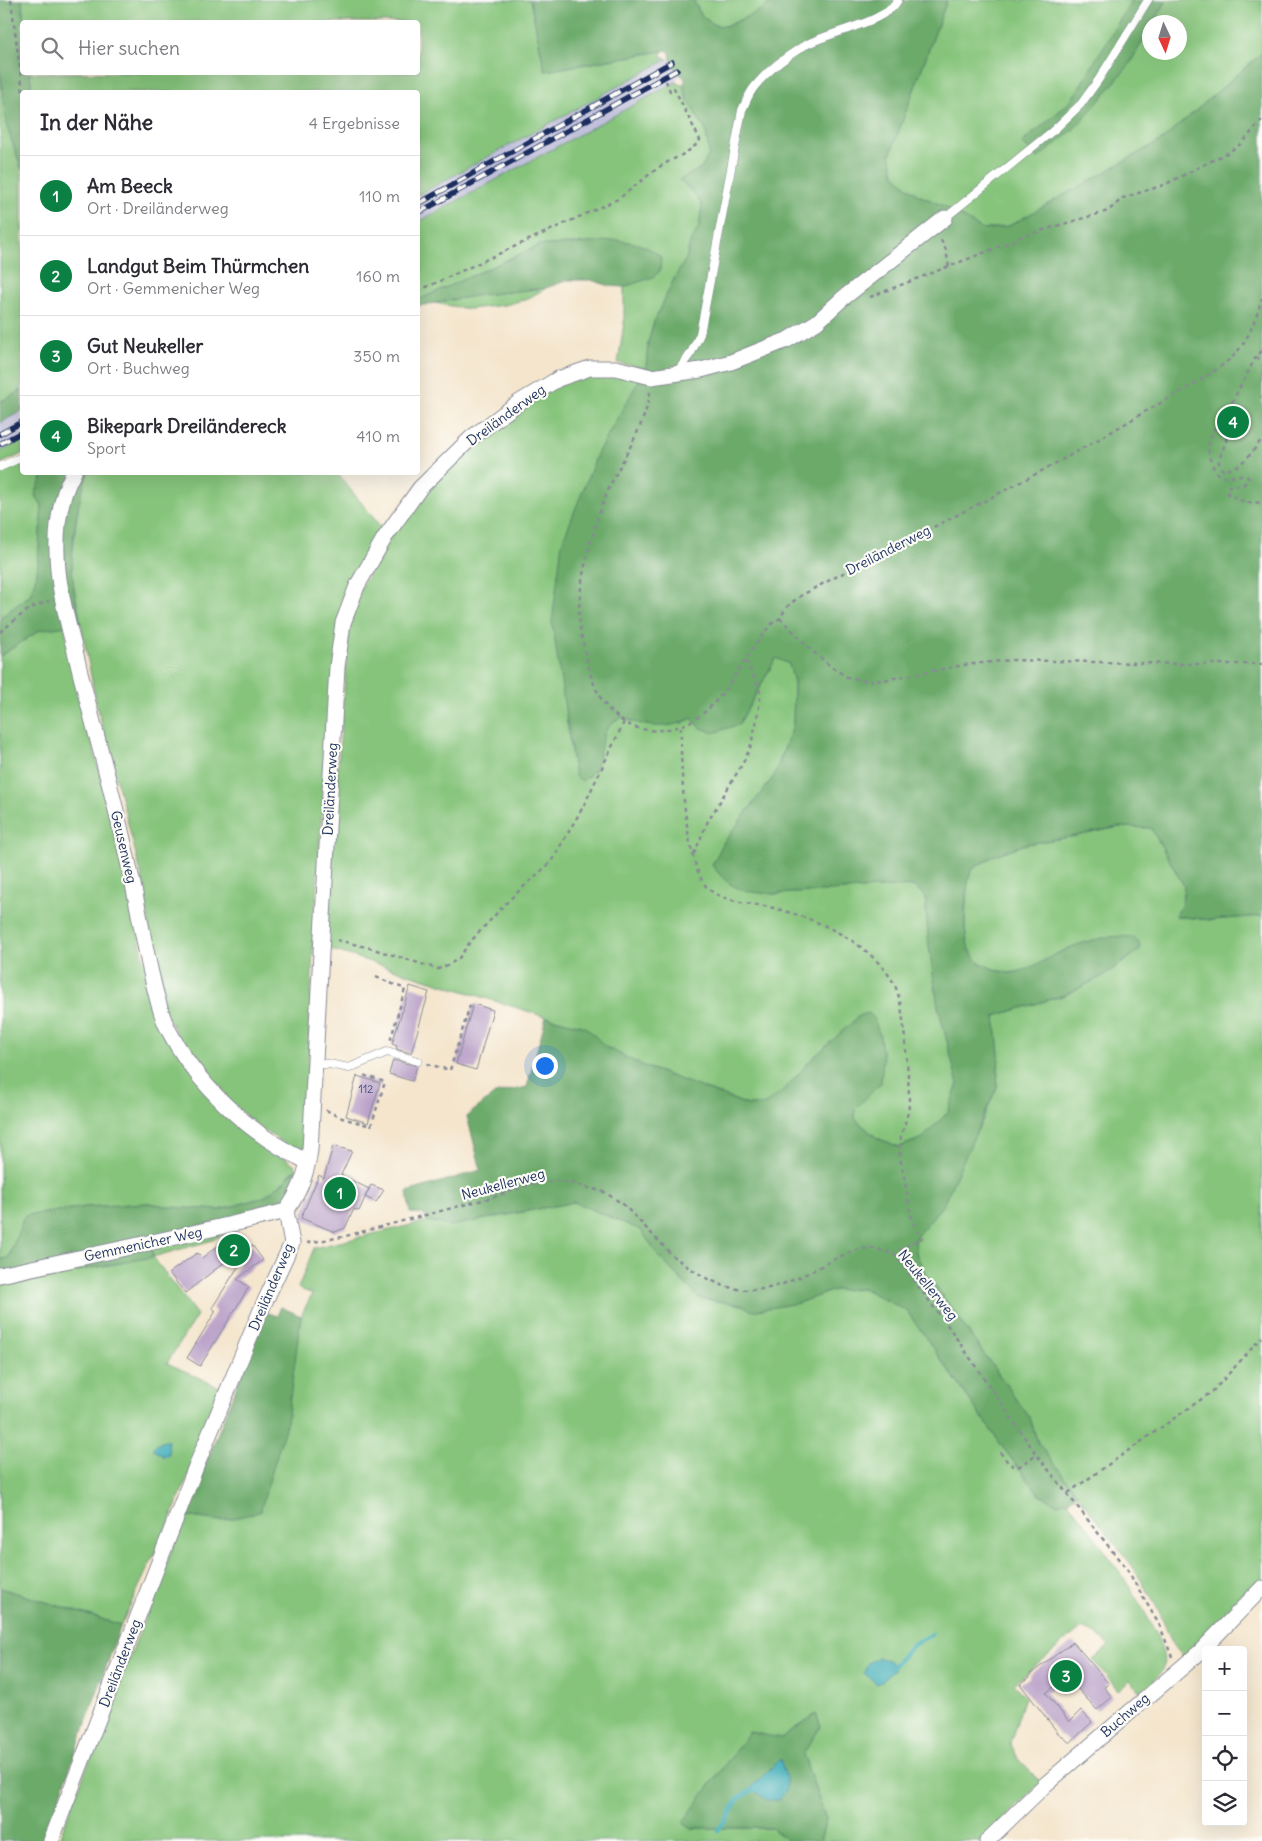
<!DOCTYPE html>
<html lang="de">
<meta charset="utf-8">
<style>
:root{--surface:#fff;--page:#f7f7f7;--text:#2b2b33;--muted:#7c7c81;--line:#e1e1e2;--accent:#0b8043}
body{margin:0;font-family:Delius,sans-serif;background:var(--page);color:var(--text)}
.controls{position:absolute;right:15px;bottom:15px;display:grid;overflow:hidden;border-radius:5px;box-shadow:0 5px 20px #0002}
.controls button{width:45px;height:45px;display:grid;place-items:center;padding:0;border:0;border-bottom:1px solid var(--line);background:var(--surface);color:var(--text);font:25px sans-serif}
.compass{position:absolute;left:1142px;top:15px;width:45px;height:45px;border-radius:50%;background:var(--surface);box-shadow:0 5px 20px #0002;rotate:176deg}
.you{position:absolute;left:544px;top:1065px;width:18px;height:18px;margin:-12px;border:4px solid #fff;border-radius:50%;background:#1a73e8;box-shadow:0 0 0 8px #1a73e833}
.badge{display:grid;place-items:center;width:32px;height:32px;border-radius:50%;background:var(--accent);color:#fff;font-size:16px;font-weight:700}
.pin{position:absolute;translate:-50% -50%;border:2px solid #fff;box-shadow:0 1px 5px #0006}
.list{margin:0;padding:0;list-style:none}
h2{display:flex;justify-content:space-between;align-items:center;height:65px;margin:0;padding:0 20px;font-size:21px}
h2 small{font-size:16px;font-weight:400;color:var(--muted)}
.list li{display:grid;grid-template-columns:32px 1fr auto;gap:15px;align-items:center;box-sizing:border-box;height:80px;padding:0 20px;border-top:1px solid var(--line)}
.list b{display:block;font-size:19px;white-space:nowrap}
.list p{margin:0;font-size:16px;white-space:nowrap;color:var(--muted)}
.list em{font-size:16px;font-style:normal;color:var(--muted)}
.icon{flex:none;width:28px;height:28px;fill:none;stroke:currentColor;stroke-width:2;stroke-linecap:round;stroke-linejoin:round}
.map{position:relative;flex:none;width:1262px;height:1841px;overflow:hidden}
.search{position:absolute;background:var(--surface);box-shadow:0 5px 20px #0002;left:20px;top:20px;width:400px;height:55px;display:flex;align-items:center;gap:12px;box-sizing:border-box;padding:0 18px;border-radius:5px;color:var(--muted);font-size:19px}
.panel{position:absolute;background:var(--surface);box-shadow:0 5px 20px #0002;left:20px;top:90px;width:400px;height:385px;border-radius:5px}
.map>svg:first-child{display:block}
</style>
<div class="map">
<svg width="1262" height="1841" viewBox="0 0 1262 1841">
<rect width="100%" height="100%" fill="#fdfcf7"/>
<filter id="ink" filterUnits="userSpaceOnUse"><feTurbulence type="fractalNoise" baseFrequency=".02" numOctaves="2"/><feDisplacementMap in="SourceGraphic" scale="10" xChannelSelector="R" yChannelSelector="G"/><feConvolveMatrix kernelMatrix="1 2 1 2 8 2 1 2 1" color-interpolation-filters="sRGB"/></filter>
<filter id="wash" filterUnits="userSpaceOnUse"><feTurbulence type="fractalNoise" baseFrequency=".0096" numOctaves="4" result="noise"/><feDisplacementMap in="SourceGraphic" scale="20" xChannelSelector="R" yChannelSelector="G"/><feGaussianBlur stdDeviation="1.12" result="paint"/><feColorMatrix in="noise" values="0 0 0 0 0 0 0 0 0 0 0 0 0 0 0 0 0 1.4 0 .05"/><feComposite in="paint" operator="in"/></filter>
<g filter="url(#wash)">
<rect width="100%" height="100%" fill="#f4e5cc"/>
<path fill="#c2c1dc" d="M 669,58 L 681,75 L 677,77 L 676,82 L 418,222 L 418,195 Z
M 22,411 L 22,440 L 0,452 L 0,423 Z"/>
<path fill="#86c47b" stroke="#507a6c" d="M 22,0 L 530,0 L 545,71 L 663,51 L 661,57 L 668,59 L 418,195 L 418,92 L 32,92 L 30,73 L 418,72 L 418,22 L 24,22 Z
M 693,0 L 775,0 L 759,11 L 727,26 L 714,25 L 702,16 Z
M 947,0 L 1132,0 L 1071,101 L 1022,143 L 1038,157 L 1129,65 L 1149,30 L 1150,52 L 1180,52 L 1180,22 L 1154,22 L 1167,0 L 1262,0 L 1262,53 L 1162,140 L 1009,226 L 983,230 L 944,206 L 918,195 L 904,184 L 894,173 L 890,155 Z
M 0,67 L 6,124 L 22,170 L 22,390 L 0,402 Z
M 676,82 L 680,85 L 683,84 L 687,99 L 706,131 L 709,154 L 702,168 L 680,180 L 691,190 L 702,205 L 699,227 L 690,243 L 686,259 L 675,277 L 654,322 L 648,343 L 646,368 L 618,363 L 624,323 L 624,287 L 635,282 L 576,244 L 540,245 L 418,300 L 418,222 Z
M 546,288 L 527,299 L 505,305 L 469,309 L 434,303 L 480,295 Z
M 589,372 L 621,372 L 640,380 L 598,452 L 563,690 L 570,746 L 575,776 L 593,772 L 606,728 L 612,722 L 622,717 L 633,722 L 682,723 L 692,718 L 739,724 L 776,658 L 789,664 L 794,682 L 793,726 L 774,776 L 724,842 L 712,865 L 753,892 L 776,894 L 913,886 L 925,896 L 929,946 L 938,1006 L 958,1084 L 948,1112 L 923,1138 L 899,1147 L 877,1138 L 855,1119 L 855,1109 L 881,1083 L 860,1015 L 810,1061 L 785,1089 L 764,1105 L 748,1105 L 641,1065 L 606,1047 L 586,1027 L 546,1017 L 326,948 L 336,791 L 346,667 L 350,623 L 361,587 L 389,539 L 425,491 L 475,442 L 559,383 Z
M 22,440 L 22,454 L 0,464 L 0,452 Z
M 22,460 L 22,472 L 44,473 L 35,495 L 42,505 L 37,574 L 30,595 L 0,618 L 0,470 Z
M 88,472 L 337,473 L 381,527 L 350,585 L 323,791 L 313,948 L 305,1150 L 297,1151 L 261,1129 L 216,1089 L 184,1047 L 165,1012 L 155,965 L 142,877 L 96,702 L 73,582 L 72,559 L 77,514 L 81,491 Z
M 64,625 L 158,1017 L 254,1138 L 294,1164 L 297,1169 L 288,1176 L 285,1181 L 264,1197 L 220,1210 L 172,1207 L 149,1203 L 86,1207 L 24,1216 L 9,1257 L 0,1260 L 0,656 L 40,630 Z
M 1119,827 L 1151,828 L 1184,886 L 1182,904 L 1176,916 L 1211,920 L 1262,916 L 1262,1579 L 1192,1652 L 1182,1656 L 1172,1643 L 1159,1611 L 1133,1567 L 1038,1443 L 1030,1418 L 923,1269 L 916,1253 L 915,1237 L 925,1225 L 963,1157 L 981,1124 L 997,1087 L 999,1054 L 995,1016 L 1065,995 L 1103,976 L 1140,950 L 1062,951 L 1027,970 L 1009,973 L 993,969 L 977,961 L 967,944 L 965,926 L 967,886 L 971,870 L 995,855 L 1026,844 L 1076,836 Z
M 574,1202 L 641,1230 L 659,1257 L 699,1298 L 742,1305 L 798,1303 L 834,1290 L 864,1289 L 907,1311 L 1007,1453 L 1040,1495 L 1058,1504 L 1068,1501 C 1088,1528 1173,1637 1163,1667 C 1160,1678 1148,1686 1140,1692 L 1130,1680 L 1118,1690 L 1093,1660 L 1109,1646 L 1095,1633 L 1081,1628 L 1014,1684 L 1025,1697 L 1010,1743 L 1019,1760 L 1041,1782 L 982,1841 L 820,1841 L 826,1819 L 803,1754 L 821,1726 L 816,1714 L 781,1738 L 692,1828 L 772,1828 L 788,1841 L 58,1841 L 185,1516 L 221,1521 L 293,1368 L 301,1316 L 312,1294 L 298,1288 L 314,1248 L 428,1221 L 450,1226 Z
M 225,1233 L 213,1240 L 153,1257 L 197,1315 L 167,1363 L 223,1389 L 169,1523 L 121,1625 L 0,1588 L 0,1285 L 153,1257 L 152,1246 Z"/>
<path fill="#6caa6b" stroke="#446c64" d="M 0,0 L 22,0 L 24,22 L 22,22 L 22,72 L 30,73 L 32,92 L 22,92 L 22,170 L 6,124 L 0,67 Z
M 530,0 L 693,0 L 702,16 L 714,25 L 727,26 L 759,11 L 775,0 L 947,0 L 890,155 L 894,173 L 904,184 L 918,195 L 944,206 L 983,230 L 1009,226 L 1162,140 L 1262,53 L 1262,916 L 1211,920 L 1176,916 L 1182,904 L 1184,886 L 1151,828 L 1119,827 L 1076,836 L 1026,844 L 995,855 L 971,870 C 965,891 958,946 978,962 C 981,964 985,965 989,967 C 995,970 1004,973 1011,973 C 1029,971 1044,960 1060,952 C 1083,941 1109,934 1134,937 L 1139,943 L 1140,950 L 1103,976 L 1065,995 L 995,1016 L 999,1054 L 997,1087 L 943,1205 L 915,1238 L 916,1253 L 923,1269 L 1030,1418 L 1038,1443 L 1078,1494 L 1068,1501 L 1058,1504 L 1040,1495 L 1007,1453 L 907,1311 L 865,1289 L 834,1290 L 798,1303 L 752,1311 L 742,1305 L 699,1298 L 659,1257 L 641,1230 L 574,1202 L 450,1226 L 428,1221 L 423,1214 L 410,1213 L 407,1192 L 481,1170 L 467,1116 L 495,1094 L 527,1087 L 546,1017 L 586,1027 L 606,1047 L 641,1065 L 748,1105 L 764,1105 L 785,1089 L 810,1061 L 860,1015 L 869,1013 L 874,1018 L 880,1036 L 883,1058 L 881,1083 L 855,1109 L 855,1119 L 877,1138 L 899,1147 L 923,1138 L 948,1112 L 958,1084 L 938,1006 L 929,946 L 925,896 L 913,886 L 776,894 C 744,892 732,892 712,865 L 724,842 L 774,776 L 793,726 L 794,682 L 789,664 L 776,658 L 739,724 L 714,733 L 701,728 L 692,718 C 668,730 646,728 622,717 C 596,729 605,748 594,770 C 592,774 586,778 582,781 L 575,776 L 552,622 L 562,543 L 598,452 L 646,368 L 648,343 L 654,322 L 675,277 L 686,259 L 690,243 L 699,227 L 702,205 L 691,190 L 679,180 L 702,168 L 709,154 L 706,131 L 687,99 L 683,84 L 685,82 L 685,78 C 676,73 670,61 670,52 L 666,50 L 545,71 Z
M 1132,0 L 1167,0 L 1154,22 L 1150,22 L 1149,30 L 1129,65 L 1099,101 L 1074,129 L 1038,158 L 1022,143 L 1071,101 Z
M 616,240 C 635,243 646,244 661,257 L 660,271 L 653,277 L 624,287 L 610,286 L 591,280 L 568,280 L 546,288 L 480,295 L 418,306 L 418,300 L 540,245 L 576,244 Z
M 22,390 L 22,411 L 0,423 L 0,402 Z
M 44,473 L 88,473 C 76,505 70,546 73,581 C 74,595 78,609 80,624 L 40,630 L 0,656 L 0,618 L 30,595 L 37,574 L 42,505 L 35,495 Z
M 297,1169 L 295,1186 L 286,1198 L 238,1218 L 152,1236 L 153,1257 L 0,1285 L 0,1260 L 9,1257 L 24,1216 L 86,1207 L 149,1203 L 172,1207 L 220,1210 L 264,1197 L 285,1181 L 288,1176 Z
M 281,1307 L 301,1316 L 287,1421 L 260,1512 L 221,1521 L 185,1516 L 266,1312 L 277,1316 Z
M 0,1588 L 121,1625 L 44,1841 L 0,1841 Z
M 816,1714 L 821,1726 L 803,1754 L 826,1819 L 820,1841 L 788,1841 L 772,1828 L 692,1828 L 683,1822 L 749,1732 L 781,1738 Z"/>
<path fill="#3bacb6" stroke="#2b6e8a" d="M 164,1441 L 168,1441 L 169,1455 L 165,1457 L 153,1449 L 154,1446 Z
M 879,1657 L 890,1662 L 895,1668 L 883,1681 L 877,1684 L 864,1673 L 868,1663 Z
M 780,1759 L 786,1778 L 786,1790 L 779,1800 L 768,1801 L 751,1788 Z"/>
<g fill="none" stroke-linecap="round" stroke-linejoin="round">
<path stroke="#3bacb6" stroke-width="4.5" d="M 890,1668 C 907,1655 908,1644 931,1635
M 718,1830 L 730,1814 L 738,1798 L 757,1788"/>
</g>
<g id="blocks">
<path fill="#b89fc7" d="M 410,986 L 429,992 L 411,1053 L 396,1049 L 397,1046 L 392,1044 Z
M 473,1004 L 493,1010 L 476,1070 L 456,1064 Z
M 393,1060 L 417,1066 L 412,1081 L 389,1074 Z
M 357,1076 L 380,1083 L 368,1123 L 346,1116 Z
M 333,1146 L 352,1151 L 341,1175 L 369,1189 L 359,1211 L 354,1209 L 345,1228 L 335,1232 L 301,1218 L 319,1175 L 324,1178 Z
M 371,1185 L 384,1190 L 376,1202 L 365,1197 Z
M 229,1237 L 239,1251 L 185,1293 L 169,1273 L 197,1253 L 202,1258 Z
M 252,1245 L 263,1260 L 237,1279 L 249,1287 L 200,1366 L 187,1358 L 216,1311 L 212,1308 Z
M 1073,1642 L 1109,1684 L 1104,1687 L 1112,1697 L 1097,1710 L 1067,1677 L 1046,1693 L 1069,1722 L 1081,1710 L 1092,1722 L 1070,1743 L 1058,1733 L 1020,1684 L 1030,1677 L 1029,1675 Z"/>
</g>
</g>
<g filter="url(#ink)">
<use href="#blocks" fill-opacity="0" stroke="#888a95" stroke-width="1"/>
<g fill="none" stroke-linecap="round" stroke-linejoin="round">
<g stroke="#888a95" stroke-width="9">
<path id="lane" d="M 945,218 L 1055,129 L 1081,104 L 1099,79 L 1148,0
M 677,372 L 691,353 L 700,334 L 742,110 C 746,102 749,93 755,86 C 767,71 786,57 802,47 C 826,32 887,23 898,0
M 0,467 L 22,457
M 315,1064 L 329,1064 L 349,1068 L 387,1052 L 418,1061"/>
</g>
<g stroke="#888a95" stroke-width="17">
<path id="street" d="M 74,472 C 57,502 55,538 58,570 C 61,603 72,637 79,668 C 96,736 116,803 130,871 C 138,905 143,939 151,973 C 155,990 159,1009 166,1025 C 195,1084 250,1135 308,1162
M 0,1275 C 95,1254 191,1235 286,1211
M 51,1841 L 195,1469 L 261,1310 L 292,1243 L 286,1211 C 300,1192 307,1173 310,1150 L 337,667 L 343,623 L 357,586 L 385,537 L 420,488 L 471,438 L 518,403 L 558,379 L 590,368 L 616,368 L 651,377 L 701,370 L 731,362 L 787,340 L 817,322 L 842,299 L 945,218
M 987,1841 L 1046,1784 L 1200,1652 L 1262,1588"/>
</g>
<path stroke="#888a95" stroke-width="2.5" stroke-dasharray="4 4" stroke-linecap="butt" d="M 11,0 L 23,92
M 941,240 L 946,250 L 949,267
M 418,291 L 618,199 C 632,189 644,178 658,168 C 672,158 690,154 700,140 L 674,88 L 670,91 L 666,81
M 870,297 L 996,248 L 1023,236 L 1108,211 L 1123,198 L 1164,185 L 1227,153 L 1242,143 L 1262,120
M 1262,351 L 1256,357 L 1230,406 L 1226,442 L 1219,459 L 1219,466 L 1223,470 C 1241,470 1252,452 1262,439
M 1256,357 L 1262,362
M 650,392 C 645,427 623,457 609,488 C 594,522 580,574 579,612 C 579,627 583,642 586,657 C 591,678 597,699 614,714 C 626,726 644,732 661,730 C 720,725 735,664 770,626 C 772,623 776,621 779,619 C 783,615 784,609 789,605 C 800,595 815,588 828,581 C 933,526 1040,476 1141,414 C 1169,398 1205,380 1230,359 C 1248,343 1255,321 1262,298
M 1229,407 C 1217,426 1201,441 1212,464 C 1214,469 1216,473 1221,476 C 1230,480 1240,472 1248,477 L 1248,480 L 1243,485 L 1229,486 L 1227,489 L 1228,494 L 1245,502 L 1262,503
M 780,618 L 810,649 L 830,666 L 847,677 L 867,681 L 884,680 L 964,665 L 1010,660 L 1183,664 L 1262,664
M 0,632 L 29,609 L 49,601
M 681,727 C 680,759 684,873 711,891 C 727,902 750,903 769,907 C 813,917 864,939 890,977 C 900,991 902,1012 904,1028 C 906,1053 909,1078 909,1103 C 909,1117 901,1130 900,1144 C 898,1156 903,1169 905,1181 C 909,1202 909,1220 922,1238 L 913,1242 L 894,1254
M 694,854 L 707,823 L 743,763 L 750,748 L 756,724 L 760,701 L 760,690 L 745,659
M 337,940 L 370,948 L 438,969 L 450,964 L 459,958 L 470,942 L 509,900 L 551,862 L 583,807 L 624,722
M 376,977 L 405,989 L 390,1042
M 427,1064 L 450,1070 L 471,1002
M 326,1110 L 342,1118 L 371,1126 L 385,1082 L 363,1075
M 307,1243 L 342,1237 L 490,1198 L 532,1184 L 554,1181 L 567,1182 L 604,1192 L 623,1204 L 673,1256 L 688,1267 L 706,1278 L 724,1286 L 742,1290 L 765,1289 L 780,1285 L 798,1278 L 845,1254 L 859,1249 L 874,1248 L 894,1254 L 948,1326 L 1036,1454 L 1128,1571 L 1160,1626 L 1172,1657
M 1000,1452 C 1015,1473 1018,1469 1036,1454
M 1068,1493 L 1213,1391 L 1262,1337"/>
<use href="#lane" stroke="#fff" stroke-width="8"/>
<use href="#street" stroke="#fff" stroke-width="15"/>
<g stroke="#1b2f5e" stroke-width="5.5">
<path id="rail" d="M 418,204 L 672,62
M 418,213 L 677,70
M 0,434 L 22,422
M 0,444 L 22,432"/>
</g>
<use href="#rail" stroke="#fdfcf7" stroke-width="4" stroke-dasharray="11" stroke-linecap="butt"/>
</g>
</g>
<g text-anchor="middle" stroke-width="4.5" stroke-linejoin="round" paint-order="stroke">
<g font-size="11" fill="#424b78">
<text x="366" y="1093">112</text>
</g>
<g font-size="14" fill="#1b2f5e" stroke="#fdfcf7">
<text transform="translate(506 415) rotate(-36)" y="5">Dreiländerweg</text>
<text transform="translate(888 550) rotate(-27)" y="5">Dreiländerweg</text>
<text transform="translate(330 789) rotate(-87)" y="5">Dreiländerweg</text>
<text transform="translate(124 847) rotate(77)" y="5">Geusenweg</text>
<text transform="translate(503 1184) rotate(-15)" y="5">Neukellerweg</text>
<text transform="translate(143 1244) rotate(-12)" y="5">Gemmenicher Weg</text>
<text transform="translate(928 1285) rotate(51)" y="5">Neukellerweg</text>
<text transform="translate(271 1287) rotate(-67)" y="5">Dreiländerweg</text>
<text transform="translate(120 1663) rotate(-69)" y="5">Dreiländerweg</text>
<text transform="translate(1125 1715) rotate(-41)" y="5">Buchweg</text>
</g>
</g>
</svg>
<div class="controls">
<button>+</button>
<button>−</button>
<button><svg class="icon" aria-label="locate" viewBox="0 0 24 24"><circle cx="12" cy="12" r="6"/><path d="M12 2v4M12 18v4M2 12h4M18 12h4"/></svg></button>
<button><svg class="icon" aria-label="layers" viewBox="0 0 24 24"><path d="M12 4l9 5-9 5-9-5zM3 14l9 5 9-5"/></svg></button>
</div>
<svg class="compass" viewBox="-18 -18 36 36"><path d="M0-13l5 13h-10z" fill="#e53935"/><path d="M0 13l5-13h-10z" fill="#7c7c81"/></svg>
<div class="you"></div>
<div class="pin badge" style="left:340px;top:1193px">1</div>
<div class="pin badge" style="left:234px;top:1250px">2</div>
<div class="pin badge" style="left:1066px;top:1676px">3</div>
<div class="pin badge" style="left:1233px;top:422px">4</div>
<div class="search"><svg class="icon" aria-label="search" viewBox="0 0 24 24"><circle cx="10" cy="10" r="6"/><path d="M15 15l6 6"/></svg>Hier suchen</div>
<section class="panel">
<h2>In der Nähe<small>4 Ergebnisse</small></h2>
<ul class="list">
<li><span class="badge">1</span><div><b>Am Beeck</b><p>Ort · Dreiländerweg</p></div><em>110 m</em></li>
<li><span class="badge">2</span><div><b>Landgut Beim Thürmchen</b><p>Ort · Gemmenicher Weg</p></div><em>160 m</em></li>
<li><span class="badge">3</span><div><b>Gut Neukeller</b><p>Ort · Buchweg</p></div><em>350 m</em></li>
<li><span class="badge">4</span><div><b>Bikepark Dreiländereck</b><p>Sport</p></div><em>410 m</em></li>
</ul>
</section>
</div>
